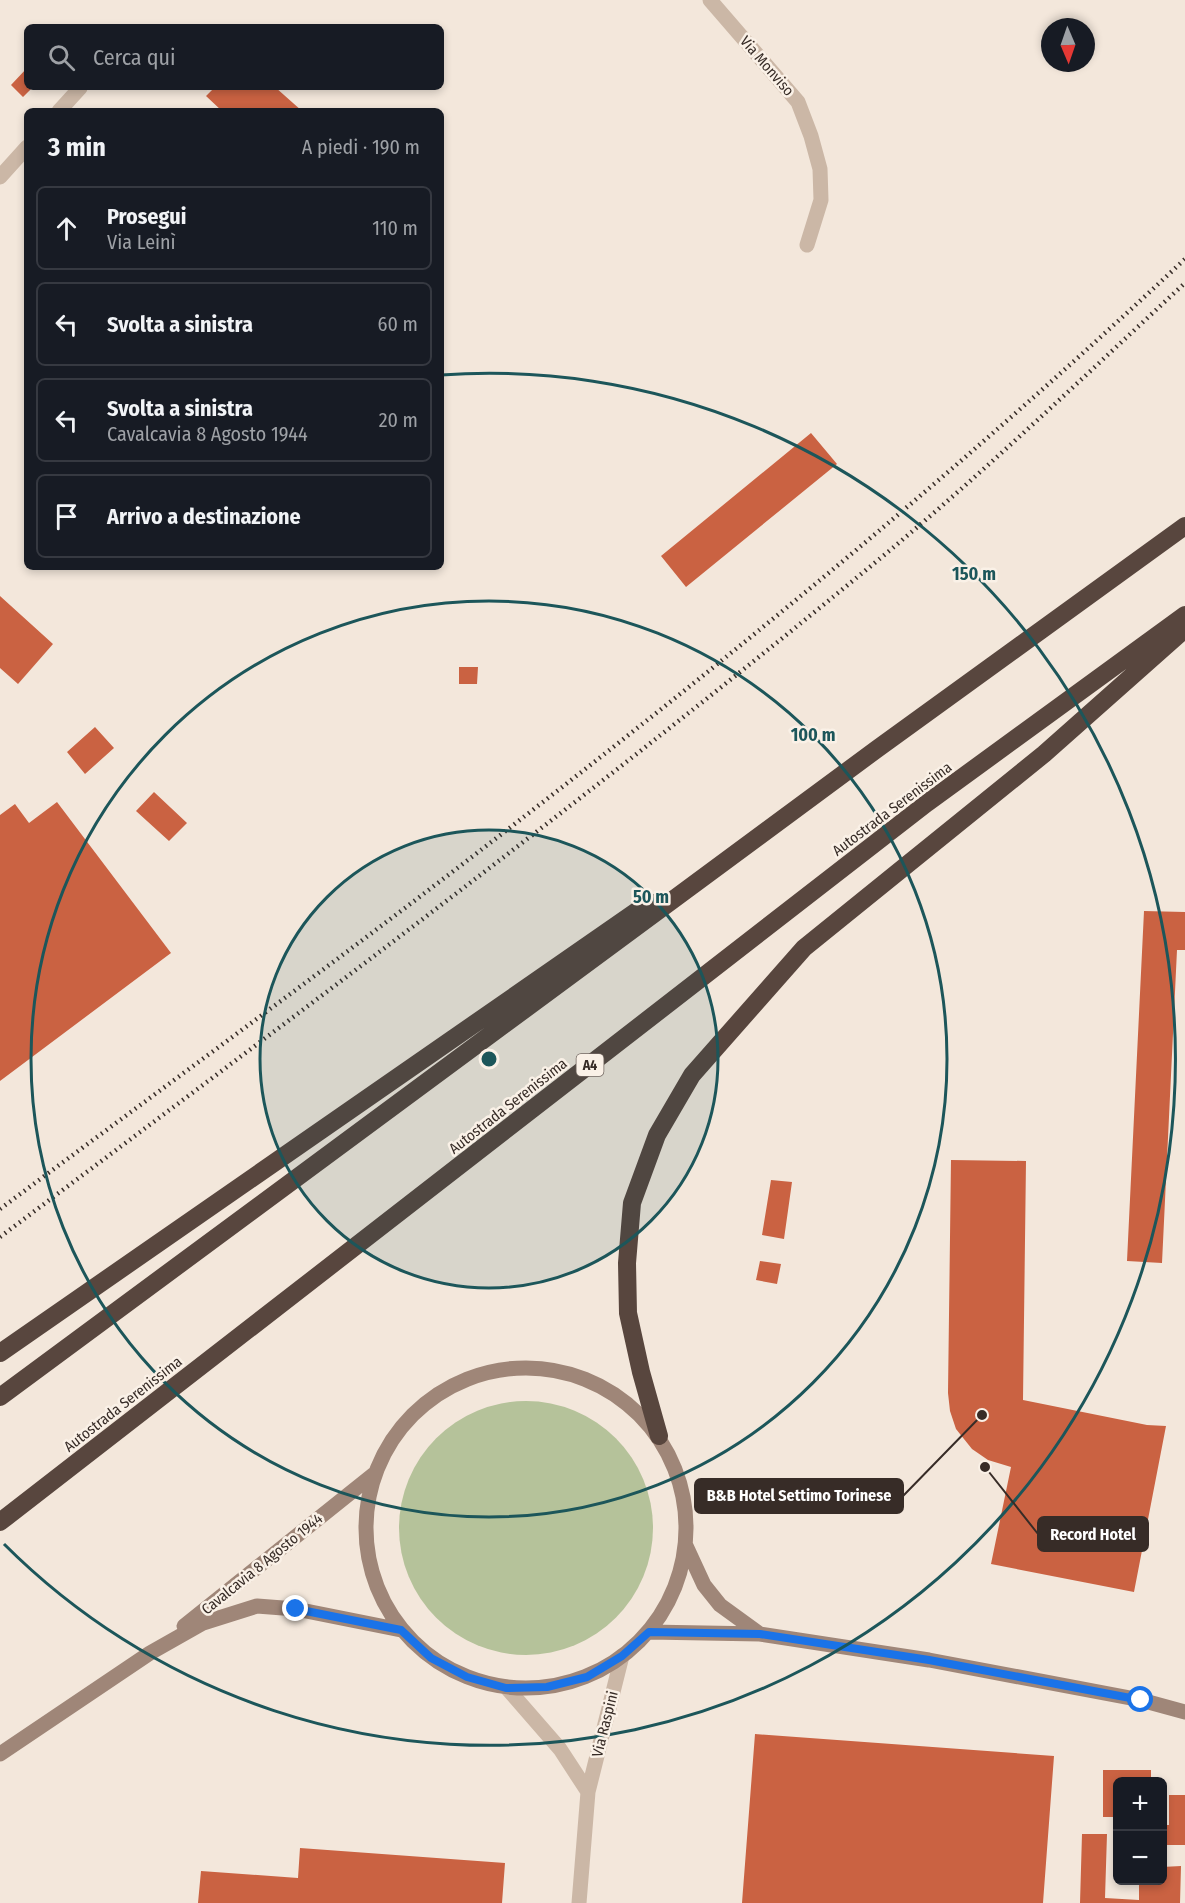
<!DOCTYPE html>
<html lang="it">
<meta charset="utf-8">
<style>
:root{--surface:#171b24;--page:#242831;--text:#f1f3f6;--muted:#9ea1a6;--line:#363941}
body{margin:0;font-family:"Fira Sans Condensed",sans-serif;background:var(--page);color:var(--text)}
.controls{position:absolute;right:18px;bottom:18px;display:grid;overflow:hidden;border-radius:9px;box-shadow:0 3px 9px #0003}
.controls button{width:54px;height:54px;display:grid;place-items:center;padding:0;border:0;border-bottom:2px solid var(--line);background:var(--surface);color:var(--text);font:30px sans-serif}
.compass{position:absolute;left:1041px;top:18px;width:54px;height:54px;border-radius:50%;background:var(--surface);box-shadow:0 3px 9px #0003;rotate:178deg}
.stop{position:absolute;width:18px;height:18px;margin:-14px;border:4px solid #1a73e8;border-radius:50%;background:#fff}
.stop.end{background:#1a73e8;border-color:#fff;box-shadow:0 2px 6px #0008}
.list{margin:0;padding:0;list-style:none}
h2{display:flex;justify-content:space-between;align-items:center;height:78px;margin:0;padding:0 24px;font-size:26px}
h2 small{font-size:20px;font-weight:400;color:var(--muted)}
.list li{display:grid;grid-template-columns:39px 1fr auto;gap:18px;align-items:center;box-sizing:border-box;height:84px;margin:0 12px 12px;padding:0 12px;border:2px solid var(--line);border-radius:9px}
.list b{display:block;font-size:22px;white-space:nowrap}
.list p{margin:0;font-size:20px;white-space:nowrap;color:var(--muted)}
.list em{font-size:20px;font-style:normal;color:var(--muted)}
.icon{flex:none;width:33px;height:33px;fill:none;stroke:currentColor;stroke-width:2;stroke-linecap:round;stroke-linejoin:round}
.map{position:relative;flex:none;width:1185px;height:1903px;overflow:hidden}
.search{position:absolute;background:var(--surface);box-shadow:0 3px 9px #0003;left:24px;top:24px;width:420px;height:66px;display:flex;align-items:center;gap:15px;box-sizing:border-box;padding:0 21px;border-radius:9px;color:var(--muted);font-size:22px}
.panel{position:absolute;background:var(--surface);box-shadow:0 3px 9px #0003;left:24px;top:108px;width:420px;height:462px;border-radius:9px}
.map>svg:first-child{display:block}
</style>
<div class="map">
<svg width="1185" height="1903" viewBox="0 0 1185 1903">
<rect width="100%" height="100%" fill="#f3e7db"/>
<path fill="#b5c29a" d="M399 1528a127 127 0 1 1 254 0a127 127 0 1 1-254 0Z"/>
<path fill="#ca6242" d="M 27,68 L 27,87 L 33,87 L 23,97 L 11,85 Z
M 215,87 L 275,87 L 302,111 L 222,111 L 206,96 Z
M 811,433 L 837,464 L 686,587 L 661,556 Z
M 0,596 L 53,644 L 18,684 L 0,668 Z
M 459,667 L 478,667 L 477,684 L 459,684 Z
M 95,727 L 114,748 L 85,774 L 67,752 Z
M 154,792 L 187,823 L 169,841 L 136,811 Z
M 57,802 L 171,953 L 0,1081 L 0,815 L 15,804 L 29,823 Z
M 1144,911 L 1185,912 L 1185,950 L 1177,950 L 1162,1263 L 1127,1261 Z
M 951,1160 L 1026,1161 L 1023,1400 L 1147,1425 L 1166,1426 L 1134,1592 L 991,1564 L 1011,1467 L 988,1460 L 972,1449 L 956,1429 L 950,1411 L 948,1393 Z
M 771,1180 L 792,1182 L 784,1239 L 762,1235 Z
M 760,1261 L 781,1264 L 777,1284 L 756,1280 Z
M 755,1734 L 1054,1756 L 1043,1903 L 742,1903 Z
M 1103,1770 L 1151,1770 L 1151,1782 L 1118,1782 L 1118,1817 L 1103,1817 Z
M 1169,1795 L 1185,1795 L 1185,1845 L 1162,1845 L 1162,1825 L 1169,1825 Z
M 1082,1834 L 1107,1834 L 1105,1898 L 1139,1900 L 1139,1880 L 1162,1880 L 1162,1867 L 1181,1866 L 1180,1903 L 1080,1903 Z
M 300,1848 L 505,1863 L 502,1903 L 198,1903 L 201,1871 L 298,1878 Z"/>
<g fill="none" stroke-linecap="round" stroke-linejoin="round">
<path stroke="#cbb7a6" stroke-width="15" d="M 710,0 L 798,102 L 811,136 L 820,169 L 821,200 L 807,245
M 59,111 L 80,88
M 0,177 L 27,147
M 506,1687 L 560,1749 L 588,1792
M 579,1903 L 588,1792 L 622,1656"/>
<path stroke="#9f8678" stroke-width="15" d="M366 1528a160 160 0 1 1 320 0a160 160 0 1 1-320 0Z
M 686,1546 L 704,1585 L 720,1605 L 760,1634
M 184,1626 L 374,1474
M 649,1632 L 760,1634 L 929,1660 L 1141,1700 L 1185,1712
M 0,1754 L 150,1653 L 203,1623 L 257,1606 L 296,1609 L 401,1630"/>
<path stroke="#58463e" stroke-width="18" d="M 0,1353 L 650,902
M 0,1397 L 877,749 L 1185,526
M 659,1436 L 641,1372 L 628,1313 L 627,1263 L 632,1203 L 657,1135 L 692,1075 L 804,948 L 1044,754 L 1185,629
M 0,1522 L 927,803 L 1185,615"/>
<path stroke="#372c27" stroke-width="4.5" stroke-dasharray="1.5 4.5" stroke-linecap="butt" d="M 0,1209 C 149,1098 299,989 447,876 C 702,681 951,479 1185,259
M 0,1237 C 288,1021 577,807 855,579 C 970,486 1077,383 1185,283"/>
</g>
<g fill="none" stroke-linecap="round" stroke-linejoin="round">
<path stroke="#1a73e8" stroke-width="8" d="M 296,1609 L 401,1630 L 431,1658 L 467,1677 L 506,1688 L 547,1687 L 587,1677 L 622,1656 L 649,1632 L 760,1634 L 929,1660 L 1141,1700"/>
</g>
<circle cx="489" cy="1059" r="229" fill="#1c565a" fill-opacity=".12"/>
<g fill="none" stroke="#1c565a" stroke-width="3">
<circle cx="489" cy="1059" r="229"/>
<circle cx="489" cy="1059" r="458"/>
<path d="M441 375A686 686 0 1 1 4 1544"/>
</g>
<g text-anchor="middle" stroke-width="5" stroke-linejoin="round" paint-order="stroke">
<rect fill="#faf1e7" stroke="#726761" stroke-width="1.5" x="576.5" y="1054" width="27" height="22" rx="4.5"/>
<g font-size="14" font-weight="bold" fill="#372c27">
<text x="590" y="1070">A4</text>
</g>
<g font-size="15" fill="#372c27" stroke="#faf1e7">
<text transform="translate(767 66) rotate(49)" y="5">Via Monviso</text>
<text transform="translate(892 809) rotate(-37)" y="5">Autostrada Serenissima</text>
<text transform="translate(508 1106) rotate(-38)" y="5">Autostrada Serenissima</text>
<text transform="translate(123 1404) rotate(-38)" y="5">Autostrada Serenissima</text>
<text transform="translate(262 1564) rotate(-39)" y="5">Cavalcavia 8 Agosto 1944</text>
<text transform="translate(605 1724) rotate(-76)" y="5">Via Raspini</text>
</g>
</g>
<circle cx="489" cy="1059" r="9" fill="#1c565a" stroke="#faf1e7" stroke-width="3"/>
<g font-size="18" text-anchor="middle" font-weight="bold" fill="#1c565a" stroke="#faf1e7" stroke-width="5" stroke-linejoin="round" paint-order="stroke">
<text x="974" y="580">150 m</text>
<text x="813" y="741">100 m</text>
<text x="651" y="903">50 m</text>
</g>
<path fill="none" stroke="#372c27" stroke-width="2" d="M982 1415L903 1496M985 1467L1038 1534"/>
<g fill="#372c27" stroke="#faf1e7" stroke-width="2">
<circle cx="982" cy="1415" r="6"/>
<circle cx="985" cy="1467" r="6"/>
</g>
<g fill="#372c27" stroke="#372c27" stroke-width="2">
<rect x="695" y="1479" width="208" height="34" rx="6"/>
<rect x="1038" y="1517" width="110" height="34" rx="6"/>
</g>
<g font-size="16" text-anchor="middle" font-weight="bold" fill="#fff">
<text x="799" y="1501">B&amp;B Hotel Settimo Torinese</text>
<text x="1093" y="1540">Record Hotel</text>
</g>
</svg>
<div class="controls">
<button>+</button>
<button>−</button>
</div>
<svg class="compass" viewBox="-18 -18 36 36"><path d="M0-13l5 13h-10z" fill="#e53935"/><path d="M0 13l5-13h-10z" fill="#9ea1a6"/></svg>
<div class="stop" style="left:1141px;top:1700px"></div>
<div class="stop end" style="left:296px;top:1609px"></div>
<div class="search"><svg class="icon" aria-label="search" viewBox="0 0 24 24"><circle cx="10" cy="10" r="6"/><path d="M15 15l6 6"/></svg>Cerca qui</div>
<section class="panel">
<h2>3 min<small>A piedi · 190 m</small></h2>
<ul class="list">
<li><svg class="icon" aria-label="ahead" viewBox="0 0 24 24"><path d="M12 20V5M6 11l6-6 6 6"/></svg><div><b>Prosegui</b><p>Via Leinì</p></div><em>110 m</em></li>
<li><svg class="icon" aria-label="left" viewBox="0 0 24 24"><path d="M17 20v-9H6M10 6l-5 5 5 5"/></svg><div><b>Svolta a sinistra</b></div><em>60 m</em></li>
<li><svg class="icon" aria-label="left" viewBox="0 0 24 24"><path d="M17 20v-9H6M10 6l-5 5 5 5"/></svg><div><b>Svolta a sinistra</b><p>Cavalcavia 8 Agosto 1944</p></div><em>20 m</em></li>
<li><svg class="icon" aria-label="arrive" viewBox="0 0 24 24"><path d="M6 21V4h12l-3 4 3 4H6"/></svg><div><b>Arrivo a destinazione</b></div></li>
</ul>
</section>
</div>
